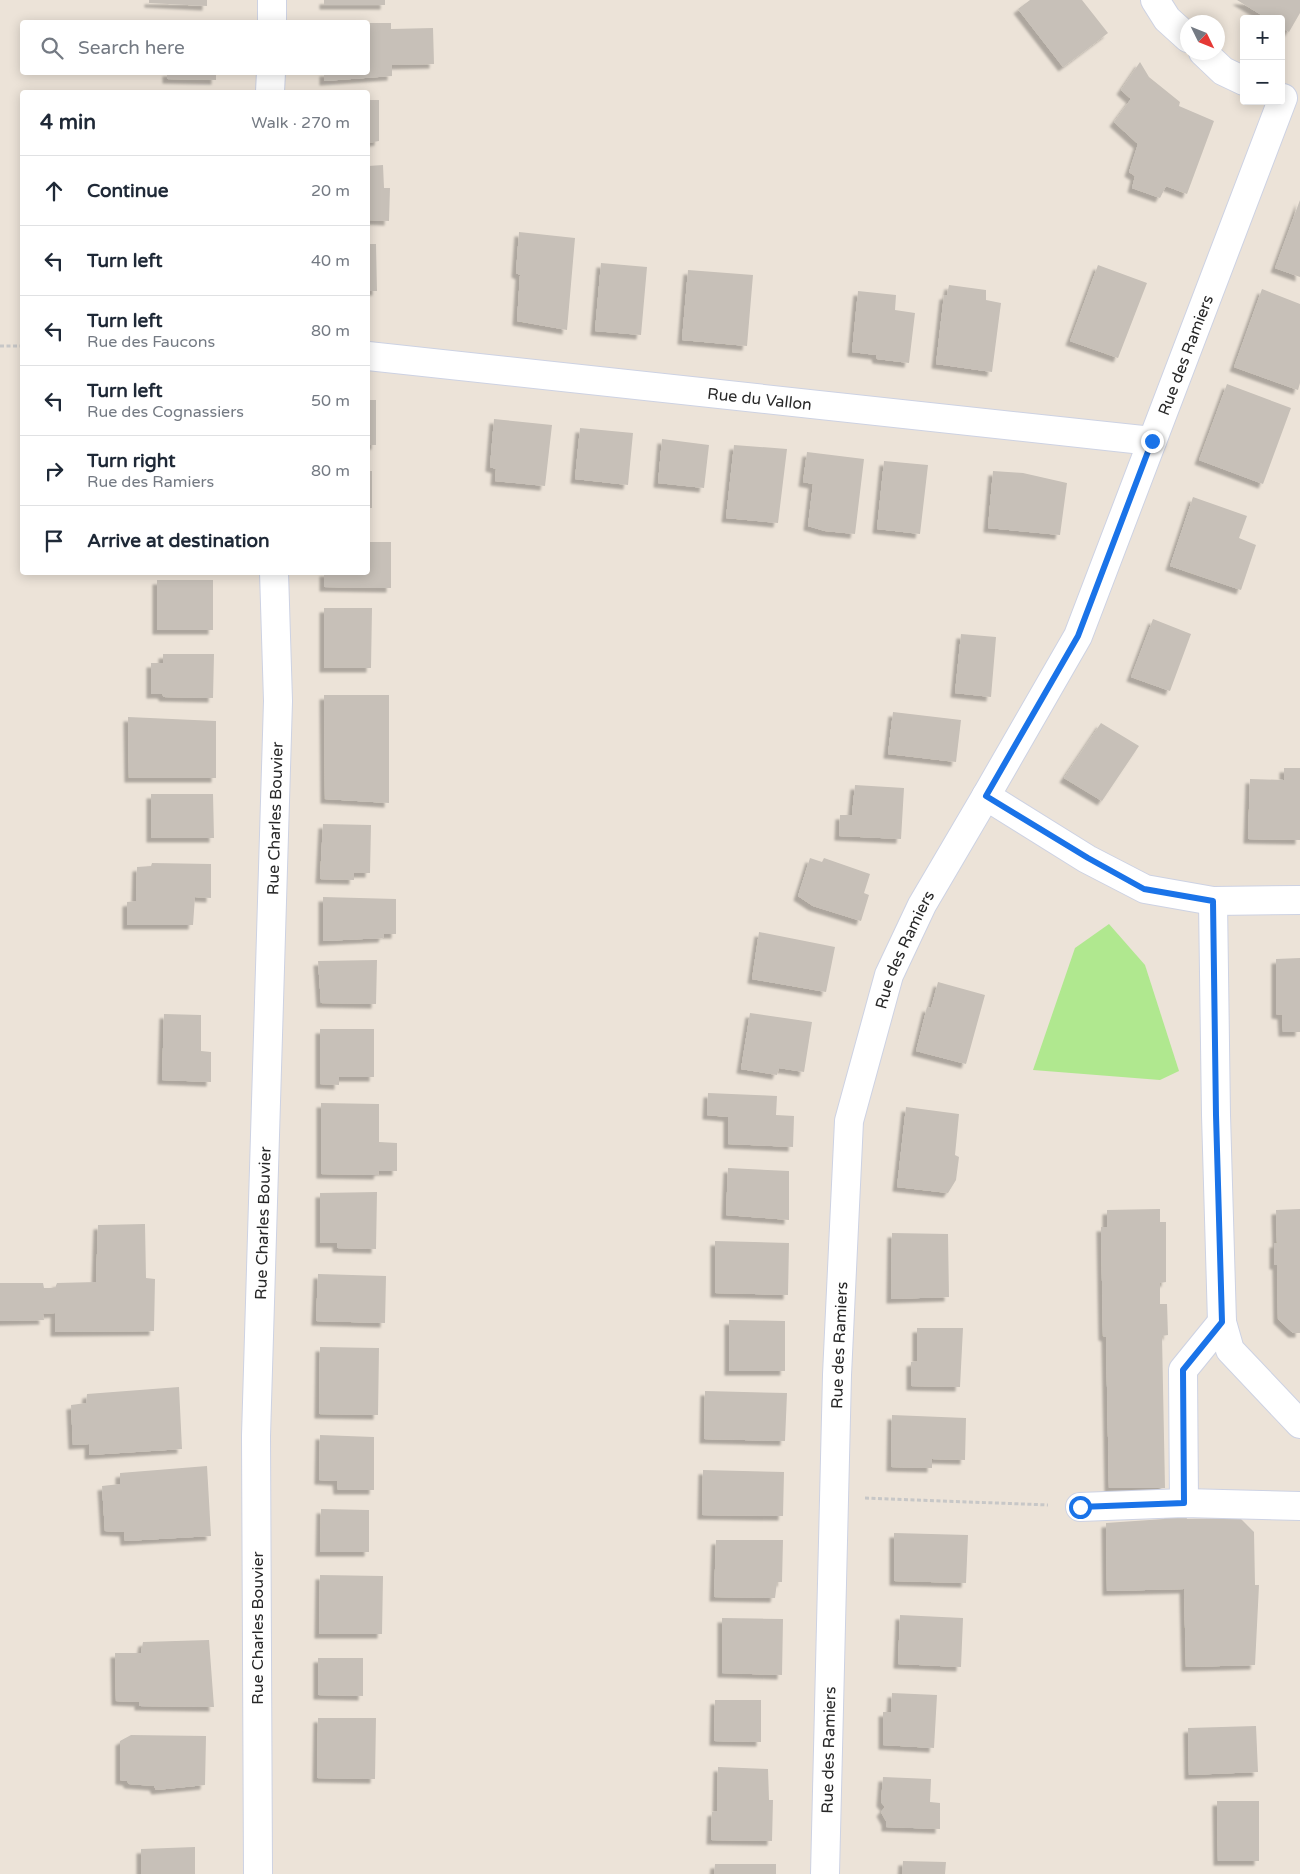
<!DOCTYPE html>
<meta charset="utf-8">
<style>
:root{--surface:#fff;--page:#f6f6f7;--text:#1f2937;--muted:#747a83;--line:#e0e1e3}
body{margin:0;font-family:"Varela Round",sans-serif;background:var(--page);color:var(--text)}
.controls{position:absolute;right:15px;top:15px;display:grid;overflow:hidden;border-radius:5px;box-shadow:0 2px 12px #0003}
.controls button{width:45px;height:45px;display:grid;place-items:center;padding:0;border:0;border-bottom:1px solid var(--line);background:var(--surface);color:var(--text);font:25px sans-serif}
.compass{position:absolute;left:1180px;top:15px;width:45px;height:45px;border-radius:50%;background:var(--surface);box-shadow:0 2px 12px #0003;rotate:133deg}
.stop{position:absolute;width:15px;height:15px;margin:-11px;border:4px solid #1a73e8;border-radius:50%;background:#fff}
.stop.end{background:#1a73e8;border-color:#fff;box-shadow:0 1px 5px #0008}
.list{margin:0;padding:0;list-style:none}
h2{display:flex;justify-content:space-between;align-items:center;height:65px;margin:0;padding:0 20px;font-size:21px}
h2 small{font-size:16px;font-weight:400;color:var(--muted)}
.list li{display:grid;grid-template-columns:32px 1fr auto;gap:15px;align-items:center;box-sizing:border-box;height:70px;padding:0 20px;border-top:1px solid var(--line)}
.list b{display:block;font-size:19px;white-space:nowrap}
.list p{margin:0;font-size:16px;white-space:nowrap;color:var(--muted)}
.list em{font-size:16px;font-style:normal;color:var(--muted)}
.icon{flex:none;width:28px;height:28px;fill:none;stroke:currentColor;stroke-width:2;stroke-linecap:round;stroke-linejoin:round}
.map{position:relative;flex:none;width:1300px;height:1874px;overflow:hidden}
.search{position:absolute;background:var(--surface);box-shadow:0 2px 12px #0003;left:20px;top:20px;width:350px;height:55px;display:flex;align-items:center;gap:12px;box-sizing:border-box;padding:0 18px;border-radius:5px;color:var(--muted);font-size:19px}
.panel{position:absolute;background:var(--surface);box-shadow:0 2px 12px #0003;left:20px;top:90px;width:350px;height:485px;border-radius:5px}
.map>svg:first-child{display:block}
</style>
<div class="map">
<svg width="1300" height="1874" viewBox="0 0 1300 1874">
<defs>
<filter id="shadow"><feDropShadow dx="-4.5" dy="4.5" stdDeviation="1" flood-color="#0004"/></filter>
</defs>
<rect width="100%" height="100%" fill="#ece3d8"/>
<path fill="#b0e88f" d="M 1109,924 L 1145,965 L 1179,1071 L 1160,1080 L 1033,1070 L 1075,948 Z"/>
<path fill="#c7c0b8" filter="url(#shadow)" d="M 149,0 L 207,0 L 207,6 L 149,3 Z
M 324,0 L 385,0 L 385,5 L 324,5 Z
M 1030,0 L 1082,0 L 1108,33 L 1063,67 L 1018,9 Z
M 1237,0 L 1300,0 L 1300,13 L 1289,32 L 1281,27 L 1281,19 L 1268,19 Z
M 368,23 L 391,23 L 391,29 L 433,28 L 434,64 L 392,65 L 392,76 L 324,81 L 324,72 L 368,72 Z
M 1140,62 L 1149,77 L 1180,102 L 1179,106 L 1214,121 L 1187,194 L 1166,186 L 1160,198 L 1132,188 L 1135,176 L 1129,172 L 1138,144 L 1114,122 L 1131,99 L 1121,90 Z
M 167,72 L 216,72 L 216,80 L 167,79 Z
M 368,100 L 379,100 L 379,141 L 368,143 Z
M 383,165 L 384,188 L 390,188 L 389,221 L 368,220 L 368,166 Z
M 1300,200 L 1300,277 L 1275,268 Z
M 519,232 L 575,238 L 567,330 L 517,321 L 520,275 L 516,273 Z
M 368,244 L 376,244 L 377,291 L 368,291 Z
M 601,263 L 647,267 L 641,335 L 595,331 Z
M 1098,265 L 1147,283 L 1118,358 L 1070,341 Z
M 688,270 L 753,275 L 747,346 L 682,340 Z
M 949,285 L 986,290 L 986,300 L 1001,303 L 992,372 L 936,364 L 944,295 L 947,295 Z
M 1262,289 L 1300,304 L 1300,383 L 1298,390 L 1234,367 Z
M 858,291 L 896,295 L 895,310 L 915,313 L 909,363 L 877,359 L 876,355 L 852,352 Z
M 1227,384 L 1291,408 L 1263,484 L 1199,460 Z
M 368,400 L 376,400 L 376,445 L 368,445 Z
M 494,419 L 552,425 L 545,486 L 495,481 L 496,469 L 490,467 Z
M 580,428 L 633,433 L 628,485 L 575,479 Z
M 662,439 L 709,445 L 704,488 L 658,483 Z
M 734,445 L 787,449 L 778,523 L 726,518 Z
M 807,452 L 864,459 L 855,534 L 825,531 L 808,526 L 813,484 L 803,482 Z
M 884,461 L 928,465 L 920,534 L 877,529 Z
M 368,471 L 372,471 L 372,508 L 368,508 Z
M 993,471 L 1023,473 L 1067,483 L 1060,535 L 988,528 Z
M 1193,497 L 1247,516 L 1239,538 L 1256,545 L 1241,590 L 1170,566 Z
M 368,542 L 391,542 L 391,588 L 324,587 L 324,572 L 368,572 Z
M 157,580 L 213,580 L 213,630 L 157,630 Z
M 324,608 L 372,608 L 371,668 L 324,668 Z
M 1153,619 L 1191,634 L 1170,691 L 1131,677 Z
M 961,634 L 996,637 L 991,697 L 955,693 Z
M 163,654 L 214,654 L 213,698 L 164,697 L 162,694 L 151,694 L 151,663 L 163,663 Z
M 324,695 L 389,695 L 389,803 L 325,799 Z
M 893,712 L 961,720 L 956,762 L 888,754 Z
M 128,717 L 216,721 L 216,778 L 129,778 Z
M 1101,723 L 1139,746 L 1102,801 L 1064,778 Z
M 1284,768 L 1300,768 L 1300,840 L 1248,839 L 1250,779 L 1284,780 Z
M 855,785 L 904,788 L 901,839 L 839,836 L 840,815 L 852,815 Z
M 151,794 L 213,794 L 214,838 L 151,838 Z
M 323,824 L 371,825 L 370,873 L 354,873 L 354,880 L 320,879 Z
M 810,858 L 822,862 L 824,858 L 870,874 L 864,893 L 869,895 L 861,921 L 813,906 L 798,896 Z
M 152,863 L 211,864 L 211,898 L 195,897 L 193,925 L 127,925 L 127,902 L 136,901 L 137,867 L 151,866 Z
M 323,897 L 396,899 L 396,934 L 384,934 L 383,938 L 323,941 Z
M 759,932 L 835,947 L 826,992 L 752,979 Z
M 1300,958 L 1300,1032 L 1283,1032 L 1282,1015 L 1276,1014 L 1276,959 Z
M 377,960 L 376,1004 L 321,1003 L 318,961 Z
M 938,982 L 985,995 L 966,1064 L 916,1051 L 927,1007 L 931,1008 Z
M 750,1013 L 812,1022 L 804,1072 L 779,1068 L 777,1075 L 741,1069 Z
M 164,1014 L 201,1015 L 201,1051 L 211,1052 L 211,1082 L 162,1080 Z
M 320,1029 L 374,1029 L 374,1077 L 339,1077 L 339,1085 L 320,1084 Z
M 708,1093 L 777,1096 L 776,1115 L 794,1116 L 793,1147 L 728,1144 L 728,1117 L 707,1115 Z
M 321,1103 L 379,1104 L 379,1142 L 397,1143 L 397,1171 L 379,1171 L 378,1175 L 321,1174 Z
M 906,1107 L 959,1114 L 955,1155 L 959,1157 L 956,1180 L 948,1193 L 897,1187 Z
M 728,1168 L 789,1171 L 789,1220 L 726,1215 Z
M 377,1192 L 376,1249 L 337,1248 L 337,1243 L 320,1243 L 320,1193 Z
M 1160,1209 L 1160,1222 L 1166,1222 L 1166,1282 L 1160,1283 L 1160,1304 L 1167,1304 L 1168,1335 L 1162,1336 L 1165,1488 L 1109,1488 L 1106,1337 L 1103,1336 L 1101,1227 L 1107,1227 L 1107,1210 Z
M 1300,1209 L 1300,1333 L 1293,1333 L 1278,1319 L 1277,1265 L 1274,1265 L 1274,1243 L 1277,1243 L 1276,1210 Z
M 145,1224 L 146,1278 L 155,1279 L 154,1331 L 55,1332 L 55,1313 L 43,1314 L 44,1320 L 0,1321 L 0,1283 L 43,1283 L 44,1288 L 55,1288 L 57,1283 L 96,1282 L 98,1225 Z
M 892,1233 L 948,1234 L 949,1297 L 891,1299 Z
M 715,1241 L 789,1243 L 788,1295 L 715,1293 Z
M 318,1274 L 386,1276 L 385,1323 L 316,1321 Z
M 729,1320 L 785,1321 L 785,1371 L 729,1371 Z
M 917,1328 L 963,1328 L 960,1387 L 911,1386 L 911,1362 L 917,1361 Z
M 320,1347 L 379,1348 L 378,1415 L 319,1414 Z
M 179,1387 L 182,1449 L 89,1455 L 89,1444 L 73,1445 L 71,1405 L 86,1403 L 87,1394 Z
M 705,1391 L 787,1393 L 785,1441 L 704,1439 Z
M 892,1415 L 966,1418 L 965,1460 L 932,1459 L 932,1468 L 891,1467 Z
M 320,1435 L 374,1437 L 374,1490 L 338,1490 L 337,1481 L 319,1480 Z
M 207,1466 L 211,1536 L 125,1541 L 124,1532 L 105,1531 L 102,1486 L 120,1484 L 120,1473 Z
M 703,1470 L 784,1472 L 783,1516 L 702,1515 Z
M 321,1509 L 369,1510 L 369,1552 L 320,1552 Z
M 1186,1515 L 1187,1519 L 1240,1518 L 1254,1532 L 1255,1585 L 1259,1585 L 1255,1665 L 1186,1667 L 1184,1589 L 1107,1591 L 1106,1523 L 1164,1519 L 1165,1516 Z
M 894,1533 L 968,1535 L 966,1583 L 894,1581 Z
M 716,1540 L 783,1540 L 782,1582 L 777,1582 L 775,1598 L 714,1597 Z
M 320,1575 L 383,1576 L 382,1634 L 319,1634 Z
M 900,1615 L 963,1618 L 961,1667 L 898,1664 Z
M 722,1618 L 783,1619 L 782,1675 L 722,1673 Z
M 209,1640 L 214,1707 L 139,1706 L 139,1702 L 116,1701 L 115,1653 L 141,1653 L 143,1642 Z
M 318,1658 L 363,1658 L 363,1696 L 318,1695 Z
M 892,1693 L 937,1695 L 934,1748 L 883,1745 L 883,1712 L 891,1712 Z
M 715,1700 L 761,1700 L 761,1742 L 714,1741 Z
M 318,1718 L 376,1718 L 375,1779 L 317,1778 Z
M 1256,1726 L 1258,1772 L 1189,1775 L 1188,1728 Z
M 131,1735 L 206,1736 L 205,1785 L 156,1790 L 154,1786 L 129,1784 L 127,1781 L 120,1780 L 120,1741 Z
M 718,1767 L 768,1769 L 769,1800 L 773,1800 L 772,1841 L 711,1840 L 712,1812 L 717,1811 Z
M 883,1777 L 931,1779 L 930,1802 L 940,1803 L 940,1829 L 886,1827 L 886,1821 L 881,1812 L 885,1807 L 881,1802 Z
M 1217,1801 L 1259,1801 L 1259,1861 L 1218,1861 Z
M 195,1847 L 195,1874 L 141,1874 L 141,1849 Z
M 903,1861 L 946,1862 L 945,1874 L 902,1874 Z
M 715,1864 L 776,1864 L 776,1874 L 714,1874 Z"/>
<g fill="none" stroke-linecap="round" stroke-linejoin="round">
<g stroke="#cdd2e3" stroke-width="30">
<g id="minor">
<path d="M 1155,0 L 1167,19 L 1188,38"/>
<path d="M 272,22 L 272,0"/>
<path d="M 1203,52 L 1223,71 L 1244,81"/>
<path d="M 270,92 L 271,72"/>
<path id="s1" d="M 368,356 L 1152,441"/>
<path d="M 986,796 L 1087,859 L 1145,889 L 1213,901 L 1300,900"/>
<path d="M 1213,901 L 1216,1115 L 1222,1322 L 1230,1350 L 1300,1424"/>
<path d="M 1184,1503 L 1183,1370 L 1222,1322"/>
<path d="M 1080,1507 L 1184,1503 L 1300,1506"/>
<path id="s2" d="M 258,1874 L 256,1436 L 278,701 L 274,572"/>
<path id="s3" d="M 825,1874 L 837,1375 L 849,1121 L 889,975 L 922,905 L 986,796 L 1078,636 L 1283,98"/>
</g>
</g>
<path stroke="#c7c7c7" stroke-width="3" stroke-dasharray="4 2.5" stroke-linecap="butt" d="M 0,346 L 22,346
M 865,1498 L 1048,1505"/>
<use href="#minor" stroke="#fff" stroke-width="28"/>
</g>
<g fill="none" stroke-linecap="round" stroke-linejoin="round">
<path stroke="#1a73e8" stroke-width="6" d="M 1080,1507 L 1184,1503 L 1183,1370 L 1222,1322 L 1216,1115 L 1213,901 L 1144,889 L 1088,858 L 986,796 L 1078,636 L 1152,441"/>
</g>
<g text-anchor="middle" stroke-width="4.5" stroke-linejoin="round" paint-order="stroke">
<g font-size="16" fill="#282828" stroke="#fff">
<text dy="6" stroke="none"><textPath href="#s3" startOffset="1594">Rue des Ramiers</textPath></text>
<text dy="6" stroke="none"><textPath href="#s1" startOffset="394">Rue du Vallon</textPath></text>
<text dy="6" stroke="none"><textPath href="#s2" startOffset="1056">Rue Charles Bouvier</textPath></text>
<text dy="6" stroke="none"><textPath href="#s3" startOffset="934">Rue des Ramiers</textPath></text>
<text dy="6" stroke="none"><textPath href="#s2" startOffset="651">Rue Charles Bouvier</textPath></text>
<text dy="6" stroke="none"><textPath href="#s3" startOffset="529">Rue des Ramiers</textPath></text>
<text transform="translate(257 1628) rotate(-90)" y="6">Rue Charles Bouvier</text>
<text dy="6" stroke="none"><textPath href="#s3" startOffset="124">Rue des Ramiers</textPath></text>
</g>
</g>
</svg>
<div class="controls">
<button>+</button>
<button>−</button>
</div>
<svg class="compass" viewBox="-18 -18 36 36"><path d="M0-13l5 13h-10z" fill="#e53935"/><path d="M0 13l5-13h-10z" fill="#747a83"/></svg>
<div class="stop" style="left:1080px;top:1507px"></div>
<div class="stop end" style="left:1152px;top:441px"></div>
<div class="search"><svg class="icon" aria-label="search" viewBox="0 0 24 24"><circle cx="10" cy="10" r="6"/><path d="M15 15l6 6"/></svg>Search here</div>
<section class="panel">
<h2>4 min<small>Walk · 270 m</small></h2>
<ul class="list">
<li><svg class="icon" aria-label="ahead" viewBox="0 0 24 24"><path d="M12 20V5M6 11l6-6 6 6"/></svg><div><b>Continue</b></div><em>20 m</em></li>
<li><svg class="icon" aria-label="left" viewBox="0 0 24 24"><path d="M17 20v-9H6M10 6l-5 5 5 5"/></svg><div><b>Turn left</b></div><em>40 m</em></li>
<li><svg class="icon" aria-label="left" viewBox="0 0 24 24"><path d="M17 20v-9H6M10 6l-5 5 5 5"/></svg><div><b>Turn left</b><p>Rue des Faucons</p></div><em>80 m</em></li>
<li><svg class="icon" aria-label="left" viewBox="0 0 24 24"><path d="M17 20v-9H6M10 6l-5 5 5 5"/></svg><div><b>Turn left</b><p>Rue des Cognassiers</p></div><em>50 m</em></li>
<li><svg class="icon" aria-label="right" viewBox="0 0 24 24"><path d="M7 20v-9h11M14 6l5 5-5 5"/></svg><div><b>Turn right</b><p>Rue des Ramiers</p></div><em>80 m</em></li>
<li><svg class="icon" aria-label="arrive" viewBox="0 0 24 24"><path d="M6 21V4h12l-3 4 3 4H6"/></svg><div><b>Arrive at destination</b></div></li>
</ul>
</section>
</div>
